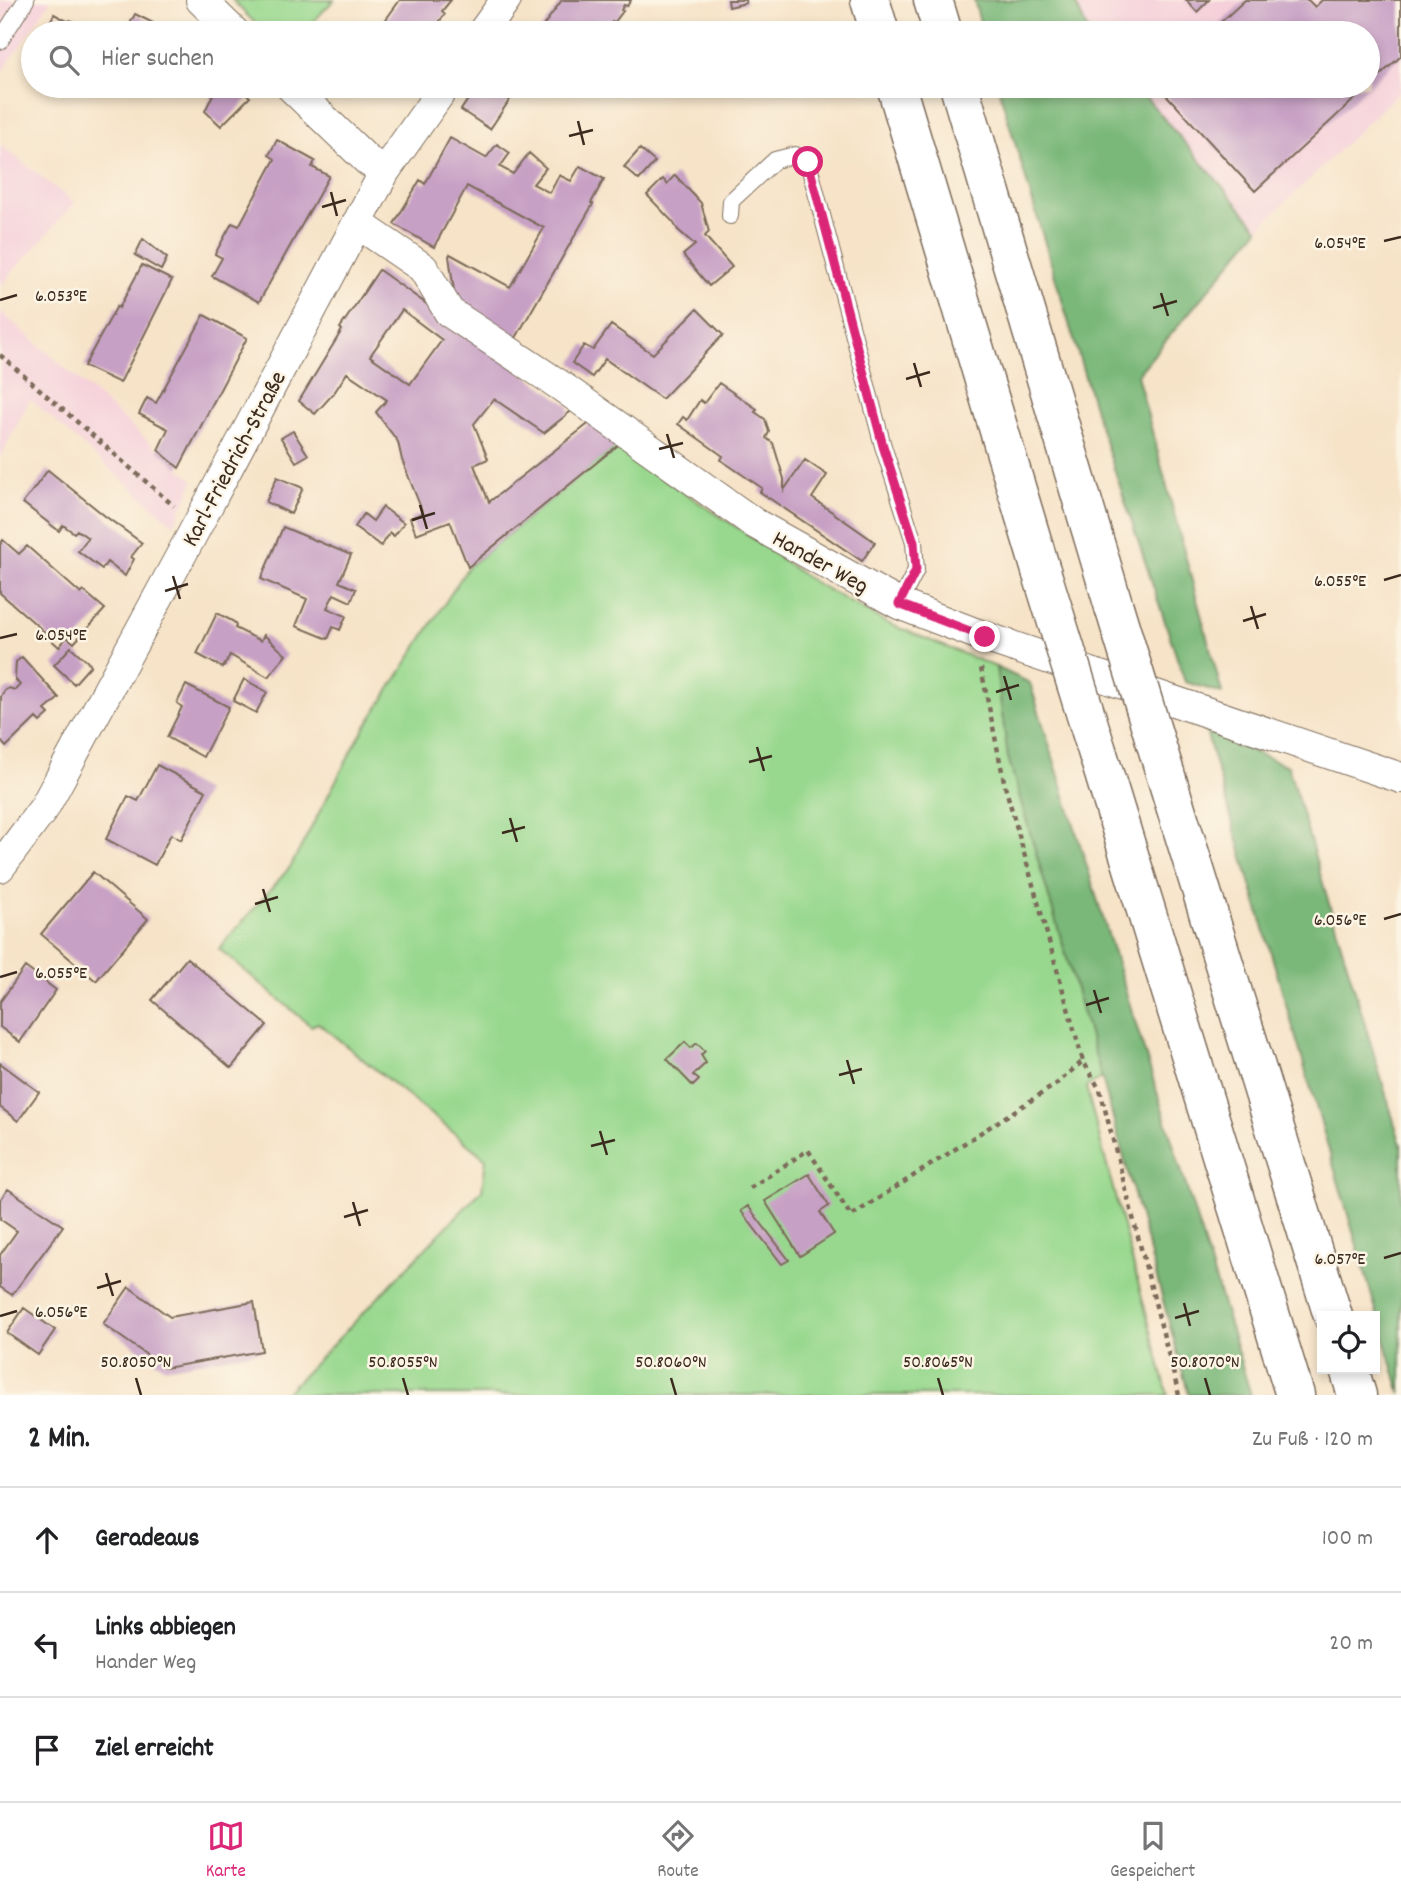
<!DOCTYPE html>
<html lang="de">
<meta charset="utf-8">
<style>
:root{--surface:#fff;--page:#f2f2f2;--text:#202124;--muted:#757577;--line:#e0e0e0;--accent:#db2777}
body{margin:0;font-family:Dekko,sans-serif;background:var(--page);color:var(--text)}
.controls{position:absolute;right:21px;bottom:21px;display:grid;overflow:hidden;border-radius:0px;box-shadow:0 4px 10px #0003}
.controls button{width:63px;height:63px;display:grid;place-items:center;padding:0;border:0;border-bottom:2px solid var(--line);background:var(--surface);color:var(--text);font:35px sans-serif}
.stop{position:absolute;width:21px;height:21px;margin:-16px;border:5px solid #db2777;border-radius:50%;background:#fff}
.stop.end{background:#db2777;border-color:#fff;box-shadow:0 2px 7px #0008}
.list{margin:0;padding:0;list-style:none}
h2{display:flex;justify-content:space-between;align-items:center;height:91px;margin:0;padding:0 28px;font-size:30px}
h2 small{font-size:23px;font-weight:400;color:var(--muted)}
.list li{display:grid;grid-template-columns:46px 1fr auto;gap:21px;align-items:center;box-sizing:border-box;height:105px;padding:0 28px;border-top:2px solid var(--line)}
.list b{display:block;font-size:26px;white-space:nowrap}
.list p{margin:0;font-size:23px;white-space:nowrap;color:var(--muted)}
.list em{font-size:23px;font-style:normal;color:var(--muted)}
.icon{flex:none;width:38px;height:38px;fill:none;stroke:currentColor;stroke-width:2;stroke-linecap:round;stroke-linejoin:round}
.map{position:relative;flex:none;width:1401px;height:1395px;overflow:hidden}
.search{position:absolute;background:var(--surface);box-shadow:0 4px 10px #0003;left:21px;right:21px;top:21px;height:77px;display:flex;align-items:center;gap:18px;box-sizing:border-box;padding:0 24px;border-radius:38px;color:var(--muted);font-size:26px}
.sheet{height:406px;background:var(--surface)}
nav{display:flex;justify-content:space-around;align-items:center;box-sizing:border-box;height:98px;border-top:2px solid var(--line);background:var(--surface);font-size:19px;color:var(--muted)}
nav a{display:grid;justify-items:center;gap:4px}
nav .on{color:var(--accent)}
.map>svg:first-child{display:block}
</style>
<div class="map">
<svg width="1401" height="1395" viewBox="0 0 1401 1395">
<rect width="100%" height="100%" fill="#fcf5e5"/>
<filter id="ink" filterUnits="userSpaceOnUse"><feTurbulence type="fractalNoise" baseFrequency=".0143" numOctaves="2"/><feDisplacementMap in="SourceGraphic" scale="14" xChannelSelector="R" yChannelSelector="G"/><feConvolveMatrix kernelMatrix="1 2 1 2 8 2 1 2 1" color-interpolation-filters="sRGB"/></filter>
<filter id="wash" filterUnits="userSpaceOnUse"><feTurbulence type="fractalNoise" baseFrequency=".00686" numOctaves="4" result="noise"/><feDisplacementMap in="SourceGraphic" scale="28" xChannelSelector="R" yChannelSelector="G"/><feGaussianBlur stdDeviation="1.57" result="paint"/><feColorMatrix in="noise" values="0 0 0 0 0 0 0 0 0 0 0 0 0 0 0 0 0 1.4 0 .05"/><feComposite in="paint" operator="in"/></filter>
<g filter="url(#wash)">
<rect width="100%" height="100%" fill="#f6e3c8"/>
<path fill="#f5cfda" d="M 0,0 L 51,0 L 0,75 Z
M 1074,0 L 1401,0 L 1401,90 L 1258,229 L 1136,86 L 1368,86 L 1368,33 L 1091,33 L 1087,29 Z
M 0,145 L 75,203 L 0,286 Z
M 0,311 L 194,481 L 174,525 L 30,399 L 0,458 Z"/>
<path fill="#98d88e" stroke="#6a8156" stroke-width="2" d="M 232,0 L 334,0 L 302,33 L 265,33 Z
M 615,447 L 744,532 L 807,578 L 887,623 L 996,667 L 1008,757 L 1102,1078 L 1086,1087 L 1168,1395 L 284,1395 L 482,1190 L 486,1159 L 318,1023 L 311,1026 L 219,949 L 291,866 L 358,739 L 468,567 Z"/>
<path fill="#7ab879" stroke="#5a714c" stroke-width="2" d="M 974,0 L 1074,0 L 1087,29 L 1091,33 L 983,33 Z
M 998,86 L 1136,86 L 1259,229 L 1137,375 L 1222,693 L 1185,682 L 1097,417 Z
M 996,667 L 1030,683 L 1251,1395 L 1189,1395 L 1102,1078 L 1008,757 Z
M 1206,732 L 1288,766 L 1401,1145 L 1401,1395 Z"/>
<g id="blocks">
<path fill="#c7a0c5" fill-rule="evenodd" d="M 400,0 L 451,0 L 442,11 L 445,14 L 431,33 L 376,33 Z
M 562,0 L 631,0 L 627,6 L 624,5 L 621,10 L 623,11 L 614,23 L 612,22 L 610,25 L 614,28 L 612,30 L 616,33 L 538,33 Z
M 728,0 L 745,0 L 746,3 L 729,7 Z
M 1186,0 L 1209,0 L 1197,12 Z
M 1245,0 L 1308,0 L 1315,7 L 1322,0 L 1401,0 L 1401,56 L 1255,191 L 1158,86 L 1368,86 L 1368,33 L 1209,33 Z
M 54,14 L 69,22 L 70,20 L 96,33 L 45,33 Z
M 135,14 L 159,26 L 155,33 L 125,33 Z
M 217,86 L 237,86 L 250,97 L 221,126 L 205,111 Z
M 483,86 L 519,86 L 490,129 L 461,110 L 471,95 L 475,98 Z
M 450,138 L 486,158 L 497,144 L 510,153 L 500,167 L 513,174 L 529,153 L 546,168 L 533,184 L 550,193 L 559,175 L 571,181 L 580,166 L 604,179 L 591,203 L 593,204 L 513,343 L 456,305 L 449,256 L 450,254 L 510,287 L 544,228 L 467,186 L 434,247 L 394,224 L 420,180 L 425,184 Z
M 277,140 L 315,161 L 312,167 L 329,176 L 259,302 L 212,276 L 222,258 L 215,254 L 232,223 L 239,226 L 275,159 L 269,155 Z
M 640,149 L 655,162 L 639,180 L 624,167 Z
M 675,175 L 701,203 L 709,232 L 705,236 L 732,267 L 709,286 L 683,255 L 695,245 L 678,230 L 673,222 L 647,195 L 663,179 L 667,184 Z
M 143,239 L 167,258 L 161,270 L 135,255 Z
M 142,265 L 172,280 L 120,383 L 84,366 L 117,306 L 119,308 Z
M 379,270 L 568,405 L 570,412 L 544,433 L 494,399 L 474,424 L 488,459 L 474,465 L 489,502 L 592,421 L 617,438 L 617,446 L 468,567 L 450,521 L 416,534 L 410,518 L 423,513 L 402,460 L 398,442 L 376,412 L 387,400 L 347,373 L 334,393 L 315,414 L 299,401 L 342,330 L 340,328 ZM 402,310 L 442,340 L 410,384 L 370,356 Z
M 697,309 L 723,335 L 662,399 L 605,359 L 592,377 L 572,363 L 584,345 L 593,350 L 611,325 L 653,354 Z
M 204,315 L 247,338 L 179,468 L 158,450 L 168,429 L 139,414 L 147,398 L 156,403 Z
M 719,383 L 757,409 L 755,412 L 765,419 L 769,432 L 766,438 L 773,443 L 784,479 L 784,490 L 805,460 L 827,475 L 812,498 L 875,542 L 862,561 L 760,492 L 762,488 L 721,460 L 723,456 L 678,424 L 683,417 L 687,420 L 700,400 L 704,403 Z
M 293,431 L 308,455 L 296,462 L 281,438 Z
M 48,470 L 105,516 L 142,543 L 131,557 L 134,559 L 125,576 L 107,562 L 102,569 L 78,551 L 88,538 L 77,530 L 74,533 L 63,525 L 59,531 L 23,503 Z
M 277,477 L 303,488 L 291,514 L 266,502 Z
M 383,507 L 404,523 L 394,536 L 390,533 L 381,546 L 355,527 L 364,514 L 373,521 Z
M 283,527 L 351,555 L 339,582 L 356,589 L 351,602 L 334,594 L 327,608 L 346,616 L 340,630 L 333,627 L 328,639 L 296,626 L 307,599 L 261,579 Z
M 3,540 L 19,554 L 27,546 L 81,594 L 84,591 L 105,609 L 74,643 L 67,637 L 59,647 L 46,635 L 47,634 L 0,593 L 0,545 Z
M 217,613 L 234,622 L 236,626 L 235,628 L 261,641 L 264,635 L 286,655 L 268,677 L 230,655 L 223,668 L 197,654 Z
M 71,647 L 91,665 L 74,684 L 54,665 Z
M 22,657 L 59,698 L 45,710 L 49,714 L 40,722 L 36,718 L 6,747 L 0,740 L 1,696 L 5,690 L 9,688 L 15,690 L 20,685 L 15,679 L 16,662 Z
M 244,679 L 267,692 L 256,713 L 233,701 Z
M 186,685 L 229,707 L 203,757 L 167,737 L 182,707 L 177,703 Z
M 157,765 L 206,791 L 181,840 L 171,834 L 155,865 L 106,839 L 128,796 L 138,801 Z
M 93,872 L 148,919 L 96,981 L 41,934 Z
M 187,958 L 267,1025 L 231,1068 L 152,1000 Z
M 25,967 L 56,990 L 20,1042 L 0,1027 L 0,1002 Z
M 685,1042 L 691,1048 L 697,1043 L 705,1051 L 701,1055 L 706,1063 L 693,1075 L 699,1080 L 693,1086 L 667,1059 Z
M 0,1063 L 39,1092 L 18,1121 L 0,1107 Z
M 809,1174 L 829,1206 L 820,1212 L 834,1234 L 800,1256 L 765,1201 Z
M 8,1189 L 63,1226 L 12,1295 L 0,1287 L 0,1255 L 17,1231 L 0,1219 L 0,1200 Z
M 748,1206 L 789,1260 L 782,1264 L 741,1211 Z
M 129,1287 L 170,1317 L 254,1302 L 262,1351 L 165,1368 L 103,1324 Z
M 24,1308 L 55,1330 L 38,1355 L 7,1333 Z"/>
</g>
</g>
<g filter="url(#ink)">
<use href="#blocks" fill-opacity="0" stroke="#7c6b5a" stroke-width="2"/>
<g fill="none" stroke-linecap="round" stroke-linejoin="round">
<g stroke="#7c6b5a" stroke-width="18">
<path id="service" d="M 0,41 L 26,0
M 730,216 L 731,201 L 775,160 L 795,155 L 808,162 L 883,446 L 914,542 L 916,570 L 899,604"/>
</g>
<g stroke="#7c6b5a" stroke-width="32">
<path id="minor" d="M 201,0 L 235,33
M 482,33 L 506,0
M 290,86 L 368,161 L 385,171
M 357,223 L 423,268 L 449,312 L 561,386 L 754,523 L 899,604 L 985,637 L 1401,778
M 0,867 L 44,808 L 199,522 L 385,171 L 445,86"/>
</g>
<g stroke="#7c6b5a" stroke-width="41">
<path id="motorway" d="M 870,0 L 880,33
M 933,0 L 943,33
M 896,86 L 1042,574
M 959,86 L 1114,607
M 1098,754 L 1295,1395
M 1165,773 L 1333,1316
M 1349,1369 L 1357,1395"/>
</g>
<path stroke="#7c6b5a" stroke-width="4.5" stroke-dasharray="5 5" stroke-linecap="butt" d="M 0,355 L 174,506
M 981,668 L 1005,786 L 1083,1061 L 1100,1090 L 1179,1395
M 750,1188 L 808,1150 L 851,1216 L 1055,1085 L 1083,1061"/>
<use href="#service" stroke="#fff" stroke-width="16"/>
<use href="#minor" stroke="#fff" stroke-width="30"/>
<use href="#motorway" stroke="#fff" stroke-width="38"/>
<g stroke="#7c6b5a" stroke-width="41" stroke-linecap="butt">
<path id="motorway-bridge" d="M 1042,574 L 1098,754
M 1114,607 L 1165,773"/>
</g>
<use href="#motorway-bridge" stroke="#fff" stroke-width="38"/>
</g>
</g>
<g fill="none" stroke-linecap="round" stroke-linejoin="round" filter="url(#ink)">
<path stroke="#db2777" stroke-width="9" d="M 808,162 L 883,446 L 914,542 L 916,570 L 899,604 L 985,637"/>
</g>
<path fill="none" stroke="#3b2a1e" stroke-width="2.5" d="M 578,121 L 584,145M 569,136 L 593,130M 331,192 L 337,216M 322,207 L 346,200M 1384,241 L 1401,237M 1161,293 L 1168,316M 0,300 L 17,295M 1153,308 L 1177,301M 914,363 L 921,387M 906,379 L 930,372M 667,434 L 674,458M 659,449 L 683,443M 420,505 L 427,529M 412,520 L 435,513M 173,576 L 180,599M 1384,580 L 1401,575M 165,591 L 188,584M 1251,606 L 1258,629M 1243,621 L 1266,614M 0,638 L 17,634M 1004,676 L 1011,700M 996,692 L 1019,685M 757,747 L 764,771M 749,762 L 772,756M 510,818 L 517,842M 502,833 L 525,827M 263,889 L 270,912M 255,904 L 278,897M 1384,919 L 1401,914M 0,977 L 17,972M 1094,990 L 1101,1013M 1086,1005 L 1109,998M 847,1060 L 854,1084M 839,1075 L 862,1069M 600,1131 L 607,1155M 591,1146 L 615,1140M 353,1202 L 360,1226M 344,1217 L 368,1210M 1384,1258 L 1401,1253M 106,1273 L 113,1296M 97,1288 L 121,1281M 1184,1303 L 1190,1326M 0,1316 L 17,1311M 1175,1318 L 1199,1311M 136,1378 L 141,1395M 403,1378 L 408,1395M 671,1378 L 676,1395M 938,1378 L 943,1395M 1205,1378 L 1210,1395"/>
<g text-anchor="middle" stroke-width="5" stroke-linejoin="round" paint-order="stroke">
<g font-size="24" fill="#3b2a1e" stroke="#fcf5e5">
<text transform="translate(233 458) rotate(-62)" y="8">Karl-Friedrich-Straße</text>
<text transform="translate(821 561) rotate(29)" y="8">Hander Weg</text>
</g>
</g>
<g font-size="18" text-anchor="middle" fill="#3b2a1e" stroke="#fcf5e5" stroke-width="5" stroke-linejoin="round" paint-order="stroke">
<text x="1340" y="248">6.054°E</text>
<text x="61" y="301">6.053°E</text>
<text x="1340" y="586">6.055°E</text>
<text x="61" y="640">6.054°E</text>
<text x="1340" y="925">6.056°E</text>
<text x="61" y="978">6.055°E</text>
<text x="1340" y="1264">6.057°E</text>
<text x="61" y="1317">6.056°E</text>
<text x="136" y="1367">50.8050°N</text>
<text x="403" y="1367">50.8055°N</text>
<text x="671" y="1367">50.8060°N</text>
<text x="938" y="1367">50.8065°N</text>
<text x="1205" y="1367">50.8070°N</text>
</g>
</svg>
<div class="controls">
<button><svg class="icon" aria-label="locate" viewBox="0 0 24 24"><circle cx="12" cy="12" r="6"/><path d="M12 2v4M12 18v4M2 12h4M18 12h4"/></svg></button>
</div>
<div class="stop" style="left:808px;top:162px"></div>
<div class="stop end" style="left:985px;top:637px"></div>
<div class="search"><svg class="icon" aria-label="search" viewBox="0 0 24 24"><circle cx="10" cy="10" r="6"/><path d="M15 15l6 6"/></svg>Hier suchen</div>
</div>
<section class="sheet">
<h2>2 Min.<small>Zu Fuß · 120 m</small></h2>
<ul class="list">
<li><svg class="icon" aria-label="ahead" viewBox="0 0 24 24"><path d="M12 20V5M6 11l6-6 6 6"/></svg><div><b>Geradeaus</b></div><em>100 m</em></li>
<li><svg class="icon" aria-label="left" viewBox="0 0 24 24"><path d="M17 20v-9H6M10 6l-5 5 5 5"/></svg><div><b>Links abbiegen</b><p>Hander Weg</p></div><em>20 m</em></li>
<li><svg class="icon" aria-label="arrive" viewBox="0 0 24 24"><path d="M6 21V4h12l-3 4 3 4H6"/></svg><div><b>Ziel erreicht</b></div></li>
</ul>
</section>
<nav>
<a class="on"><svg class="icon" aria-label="map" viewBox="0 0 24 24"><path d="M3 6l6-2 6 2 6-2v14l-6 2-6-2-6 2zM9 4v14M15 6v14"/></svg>Karte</a>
<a><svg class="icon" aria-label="directions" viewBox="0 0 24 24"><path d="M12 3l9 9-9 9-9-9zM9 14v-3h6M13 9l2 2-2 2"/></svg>Route</a>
<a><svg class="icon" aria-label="saved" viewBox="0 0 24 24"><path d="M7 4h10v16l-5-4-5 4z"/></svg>Gespeichert</a>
</nav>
